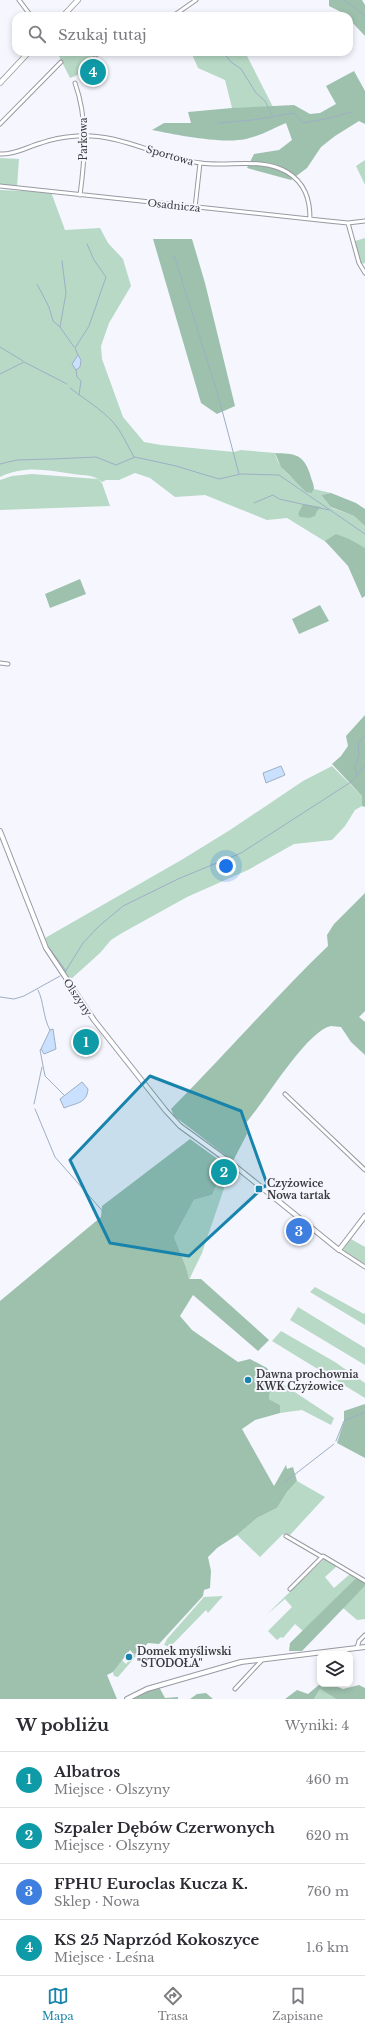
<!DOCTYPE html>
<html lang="pl">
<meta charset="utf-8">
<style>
:root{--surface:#fff;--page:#f7f7f7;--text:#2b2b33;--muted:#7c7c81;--line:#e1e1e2;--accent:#1884ac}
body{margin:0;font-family:"Libre Baskerville",serif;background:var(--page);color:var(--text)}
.controls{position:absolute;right:12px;bottom:12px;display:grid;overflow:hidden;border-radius:8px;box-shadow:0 2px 6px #0003}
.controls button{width:36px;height:36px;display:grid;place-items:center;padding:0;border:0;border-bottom:1px solid var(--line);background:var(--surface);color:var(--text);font:20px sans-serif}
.you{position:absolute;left:226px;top:866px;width:14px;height:14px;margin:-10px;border:3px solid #fff;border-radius:50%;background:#1a73e8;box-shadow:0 0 0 6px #1a73e833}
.badge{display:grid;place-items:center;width:26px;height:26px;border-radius:50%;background:var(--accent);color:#fff;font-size:13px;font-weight:700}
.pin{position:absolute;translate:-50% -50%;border:2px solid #fff;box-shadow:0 1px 4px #0006}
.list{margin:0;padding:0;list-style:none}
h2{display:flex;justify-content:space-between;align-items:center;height:52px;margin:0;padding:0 16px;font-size:17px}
h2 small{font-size:13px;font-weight:400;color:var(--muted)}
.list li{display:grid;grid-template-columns:26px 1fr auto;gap:12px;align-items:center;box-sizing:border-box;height:56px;padding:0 16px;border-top:1px solid var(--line)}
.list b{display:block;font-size:15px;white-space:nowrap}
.list p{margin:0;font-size:13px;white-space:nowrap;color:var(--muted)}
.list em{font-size:13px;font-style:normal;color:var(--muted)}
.icon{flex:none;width:22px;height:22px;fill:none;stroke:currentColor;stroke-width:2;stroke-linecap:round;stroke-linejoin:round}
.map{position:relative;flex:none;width:365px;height:1699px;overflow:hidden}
.search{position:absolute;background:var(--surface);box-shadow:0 2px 6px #0003;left:12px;right:12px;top:12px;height:44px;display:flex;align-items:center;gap:10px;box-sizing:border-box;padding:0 14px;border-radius:12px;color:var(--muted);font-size:15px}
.sheet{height:276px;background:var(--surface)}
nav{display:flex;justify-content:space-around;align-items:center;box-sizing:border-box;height:56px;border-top:1px solid var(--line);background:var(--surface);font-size:11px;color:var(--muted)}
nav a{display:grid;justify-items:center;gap:2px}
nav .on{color:var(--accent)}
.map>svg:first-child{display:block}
</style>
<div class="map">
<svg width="365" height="1699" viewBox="0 0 365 1699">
<rect width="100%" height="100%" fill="#f6f6fe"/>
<path fill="#b7d9c6" d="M 57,52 L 91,52 L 97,67 L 70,78 Z
M 191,52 L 245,52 L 273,107 L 232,108 L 225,80 L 198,68 Z
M 0,158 L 19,159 L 17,187 L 0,185 Z
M 365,160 L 365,185 L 356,166 Z
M 0,190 L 51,192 L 65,230 L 100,228 L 108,243 L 123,259 L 131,286 L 109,323 L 101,346 L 102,359 L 123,417 L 144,442 L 161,445 L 234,452 L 241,450 L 275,453 C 279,471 297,482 312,493 L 314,489 L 331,493 L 321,495 L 332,508 L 354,516 L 365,526 L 365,548 L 358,545 L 326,542 L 287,518 L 267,520 L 205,495 L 175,497 L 150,478 L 135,473 L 119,480 L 106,480 L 102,482 C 94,474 84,476 73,474 C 48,470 24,465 0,477 Z
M 365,238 L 365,263 L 361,264 L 355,241 Z
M 32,474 L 98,479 L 102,483 L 110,506 L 0,510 L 0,480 L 12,476 Z
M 332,766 L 362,796 L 362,806 L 355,810 L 345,826 L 332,840 L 294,844 L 248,870 L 187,897 L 122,933 L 111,940 L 100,953 L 70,980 L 50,950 L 45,938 L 183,859 L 230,830 L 303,781 Z
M 226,1165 L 231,1168 L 202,1253 L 189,1280 L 186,1267 L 174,1237 L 194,1200 L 212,1195 Z
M 351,1239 L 365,1247 L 365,1264 L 343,1250 Z
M 315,1287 L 364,1314 L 365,1313 L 365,1325 L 310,1292 Z
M 298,1307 L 365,1348 L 365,1365 L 290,1320 Z
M 281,1331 L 335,1362 L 365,1383 L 365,1398 L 272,1341 Z
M 272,1377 L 334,1418 L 331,1425 L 302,1410 L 280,1413 L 280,1405 L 269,1399 L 270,1391 L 278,1386 Z
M 297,1481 L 325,1497 L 290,1535 L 283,1534 L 260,1557 L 237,1535 L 257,1518 L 277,1508 L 287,1492 Z
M 324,1559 L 337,1566 L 325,1577 L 334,1588 L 350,1574 L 356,1578 L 303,1631 L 295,1624 L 283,1638 L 281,1637 L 277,1640 L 268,1631 L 292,1607 L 285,1599 L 266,1615 Z
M 365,1586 L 365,1619 L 357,1620 L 343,1608 Z
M 223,1596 L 208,1613 L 206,1610 L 170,1647 L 164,1645 L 167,1639 L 204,1597 Z
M 134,1654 L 136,1656 L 118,1677 L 114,1676 L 113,1672 L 122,1660 L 126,1664 Z
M 320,1689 L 336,1699 L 314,1699 Z"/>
<path fill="#9dc1ad" d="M 329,0 L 362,0 L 365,5 L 365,36 L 349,19 L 349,16 L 329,6 Z
M 354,71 L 365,91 L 365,124 L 359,121 L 335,136 L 321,147 L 307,168 L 291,180 L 247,168 L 254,154 L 279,150 L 292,140 L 286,123 C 274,128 260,136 246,139 C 222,144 177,135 152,130 L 164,123 L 191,123 L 188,112 L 232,108 L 294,105 L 310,114 L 320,113 L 336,104 L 326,86 Z
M 153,239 L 192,239 L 205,283 L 235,406 L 217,414 L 201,403 Z
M 275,453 C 294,454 303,453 310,474 C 311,479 314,484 314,489 L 312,493 L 306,492 L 281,467 Z
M 331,493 L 356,503 L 365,509 L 365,526 L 354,516 L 331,507 L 321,495 Z
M 303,504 L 321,507 L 317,511 L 315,516 L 309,518 L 300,517 L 298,514 Z
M 336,534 L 349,539 L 365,548 L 365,596 L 362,598 L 348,566 L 325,541 Z
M 80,579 L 86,594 L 50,608 L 45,594 Z
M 320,605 L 329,621 L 299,634 L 292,619 Z
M 365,715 L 365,807 L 362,806 L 362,796 L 332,764 L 341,756 L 348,746 L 346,736 Z
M 365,893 L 365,1011 L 359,1017 L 365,1022 L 365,1055 L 351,1042 L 341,1027 C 338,1027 334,1026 331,1026 C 306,1031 264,1103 245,1124 L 247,1134 L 233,1161 L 174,1116 L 171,1109 C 224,1056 274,998 328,946 L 327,935 L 334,924 Z
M 190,1139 L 226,1165 L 212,1195 L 194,1200 L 174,1237 L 186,1267 L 189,1279 L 201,1279 L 269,1340 L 258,1351 L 193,1295 L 180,1316 L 192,1330 L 238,1362 L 250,1359 L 267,1368 L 278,1386 L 270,1391 L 269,1399 L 280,1405 L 280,1413 L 255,1420 L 242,1429 L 274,1486 L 286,1465 L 287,1469 L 293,1467 L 297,1481 L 287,1492 L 277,1508 L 257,1518 L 237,1535 L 217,1548 L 208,1557 L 211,1571 L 210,1588 L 204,1590 L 203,1596 L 159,1644 L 148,1643 L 136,1656 L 130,1650 L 113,1672 L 107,1675 L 117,1699 L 0,1699 L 0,1301 L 101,1217 L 102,1206 Z
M 365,1404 L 365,1458 L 337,1443 L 344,1421 L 344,1411 Z
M 356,1578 L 365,1583 L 365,1586 L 302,1651 L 289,1651 L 290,1643 Z
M 320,1684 L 330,1684 L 343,1689 L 359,1685 L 365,1688 L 365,1699 L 336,1699 L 320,1689 L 314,1699 L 285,1699 L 297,1690 L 308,1694 Z
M 159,1687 L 165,1698 L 178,1697 L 178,1699 L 131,1699 L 143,1692 Z
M 206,1693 L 213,1699 L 190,1699 L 197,1694 Z"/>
<path fill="#c9e1fe" stroke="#9eafc4" d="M 78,355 L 81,360 L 80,367 L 76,370 L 72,364 Z
M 281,766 L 285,775 L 266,783 L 263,773 Z
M 53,1029 L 56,1049 L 44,1054 L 41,1049 L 50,1030 Z
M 82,1082 L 88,1089 C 87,1104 75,1103 64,1108 L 60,1099 Z"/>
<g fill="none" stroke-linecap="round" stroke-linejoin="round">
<path stroke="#9eafc4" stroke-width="1" d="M 344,0 L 365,16
M 223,52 L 231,62 L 241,69 L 256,93 L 265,101 L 273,117
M 218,123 L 253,120 L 294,113 L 303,123 L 330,118 L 351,112
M 174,255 L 218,395 L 239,474
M 62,261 L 66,293 L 60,327 L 74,347
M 37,284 L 49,307 L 53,321 L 60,327
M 0,347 L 23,361
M 78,355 L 75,348 L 89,326 L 106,277 L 94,260 L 87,244
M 76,370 L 77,377 L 81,381 L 79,395
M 0,374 L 24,362 L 67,384
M 70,388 C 84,399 101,409 113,422 C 122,432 127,445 134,457
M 52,459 L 96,457 L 116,465 L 135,457 L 176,466 L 219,479 L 241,474 L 279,475 L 365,534
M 0,464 L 17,460 L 51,459
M 254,503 L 273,495 L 279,499 L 329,510
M 357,775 L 365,765
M 41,928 L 47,945
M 50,949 L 66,971
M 65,972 L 83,943 L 98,927 L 123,906 L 178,879 L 241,853 L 351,782 L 357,775 L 355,767 L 359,756 L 358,742 L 365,736
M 38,990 C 44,1002 43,1018 50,1030
M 0,997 L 14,999 L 24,996 L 60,976
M 41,1049 L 40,1050 L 45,1076 L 64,1095
M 34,1104 L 42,1067
M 35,1109 L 55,1157 L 106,1215
M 336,1441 L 344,1421 L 365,1412
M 285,1482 L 334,1444"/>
<g stroke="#9899a2" stroke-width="5">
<path id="minor" d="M 19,0 L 31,16
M 173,16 L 196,0
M 95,55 L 103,52
M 75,83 C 88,119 85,158 80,195
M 0,124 L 61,62
M 0,154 C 14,155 27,147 41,143 C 52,139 64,137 77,136 C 122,133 157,158 201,163 C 229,167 261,157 287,172 C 305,183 310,199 310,219
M 0,186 L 328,221 L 348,223 L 365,221
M 195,208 L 200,163
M 348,223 L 359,263 L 365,273
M 0,663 L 8,664
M 285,1094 L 365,1170
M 339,1250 L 365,1267
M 286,1536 L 322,1557
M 290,1589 L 323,1556 L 365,1581
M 357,1648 L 359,1641 L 365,1635
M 235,1689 L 262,1660"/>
</g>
<g stroke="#9899a2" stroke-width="6">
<path id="tertiary" d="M 0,831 L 46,948 L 94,1020 L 166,1111 L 180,1126 L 235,1166 L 339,1250 L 365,1216
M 127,1699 L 147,1689 L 241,1662 L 365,1647"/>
</g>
<g stroke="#9899a2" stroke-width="6">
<path id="secondary" d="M 63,16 L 78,0
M 0,83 L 29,52"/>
</g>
<use href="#minor" stroke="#fff" stroke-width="3"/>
<use href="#tertiary" stroke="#fff" stroke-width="4"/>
<use href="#secondary" stroke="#fff" stroke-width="4.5"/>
</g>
<path fill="#1884ac" fill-opacity="0.2" stroke="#1884ac" stroke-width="3" stroke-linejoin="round" d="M 150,1076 L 241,1111 L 267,1184 L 189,1256 L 110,1243 L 70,1160 Z"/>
<g fill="#1884ac" stroke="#f6f6fe" stroke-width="1.5">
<rect x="255" y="1185" width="8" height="8" rx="2"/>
<circle cx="248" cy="1380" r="4"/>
<circle cx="129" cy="1657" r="4"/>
</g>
<g text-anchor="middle" stroke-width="4" stroke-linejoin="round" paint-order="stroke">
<g font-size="10" fill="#39393d" stroke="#f6f6fe">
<text transform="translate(83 139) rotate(-90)" y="4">Parkowa</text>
<text transform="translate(170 155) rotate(16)" y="4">Sportowa</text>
<text transform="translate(174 205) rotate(6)" y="4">Osadnicza</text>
<text transform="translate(78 997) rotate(56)" y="4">Olszyny</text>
</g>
<g font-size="10" font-weight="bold" fill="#39393d" stroke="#f6f6fe" text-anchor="start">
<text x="267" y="1187">Czyżowice<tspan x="267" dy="12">Nowa tartak</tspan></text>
<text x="256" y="1378">Dawna prochownia<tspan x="256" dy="12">KWK Czyżowice</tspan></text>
<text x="137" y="1655">Domek myśliwski<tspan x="137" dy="12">"STODOŁA"</tspan></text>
</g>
</g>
</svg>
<div class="controls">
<button><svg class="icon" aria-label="layers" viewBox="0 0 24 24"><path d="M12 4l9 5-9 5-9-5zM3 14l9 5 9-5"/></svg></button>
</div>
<div class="you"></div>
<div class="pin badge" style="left:86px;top:1042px;background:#0f9aa8">1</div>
<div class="pin badge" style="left:224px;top:1172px;background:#0f9aa8">2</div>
<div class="pin badge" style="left:299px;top:1231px;background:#3f7fe0">3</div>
<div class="pin badge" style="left:93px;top:72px;background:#0f9aa8">4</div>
<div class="search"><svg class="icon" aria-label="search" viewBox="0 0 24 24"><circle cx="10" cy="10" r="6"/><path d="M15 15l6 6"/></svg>Szukaj tutaj</div>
</div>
<section class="sheet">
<h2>W pobliżu<small>Wyniki: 4</small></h2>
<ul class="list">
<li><span class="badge" style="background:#0f9aa8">1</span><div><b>Albatros</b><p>Miejsce · Olszyny</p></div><em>460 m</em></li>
<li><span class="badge" style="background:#0f9aa8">2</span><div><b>Szpaler Dębów Czerwonych</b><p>Miejsce · Olszyny</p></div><em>620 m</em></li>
<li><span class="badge" style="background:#3f7fe0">3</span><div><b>FPHU Euroclas Kucza K.</b><p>Sklep · Nowa</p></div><em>760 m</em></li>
<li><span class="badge" style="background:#0f9aa8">4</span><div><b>KS 25 Naprzód Kokoszyce</b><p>Miejsce · Leśna</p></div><em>1.6 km</em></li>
</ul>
</section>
<nav>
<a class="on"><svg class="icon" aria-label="map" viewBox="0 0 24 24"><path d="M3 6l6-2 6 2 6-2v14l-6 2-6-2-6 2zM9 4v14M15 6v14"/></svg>Mapa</a>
<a><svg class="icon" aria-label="directions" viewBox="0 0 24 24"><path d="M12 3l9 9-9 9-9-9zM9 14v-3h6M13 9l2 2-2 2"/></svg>Trasa</a>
<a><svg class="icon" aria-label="saved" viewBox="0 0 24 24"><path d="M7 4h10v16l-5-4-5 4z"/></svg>Zapisane</a>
</nav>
